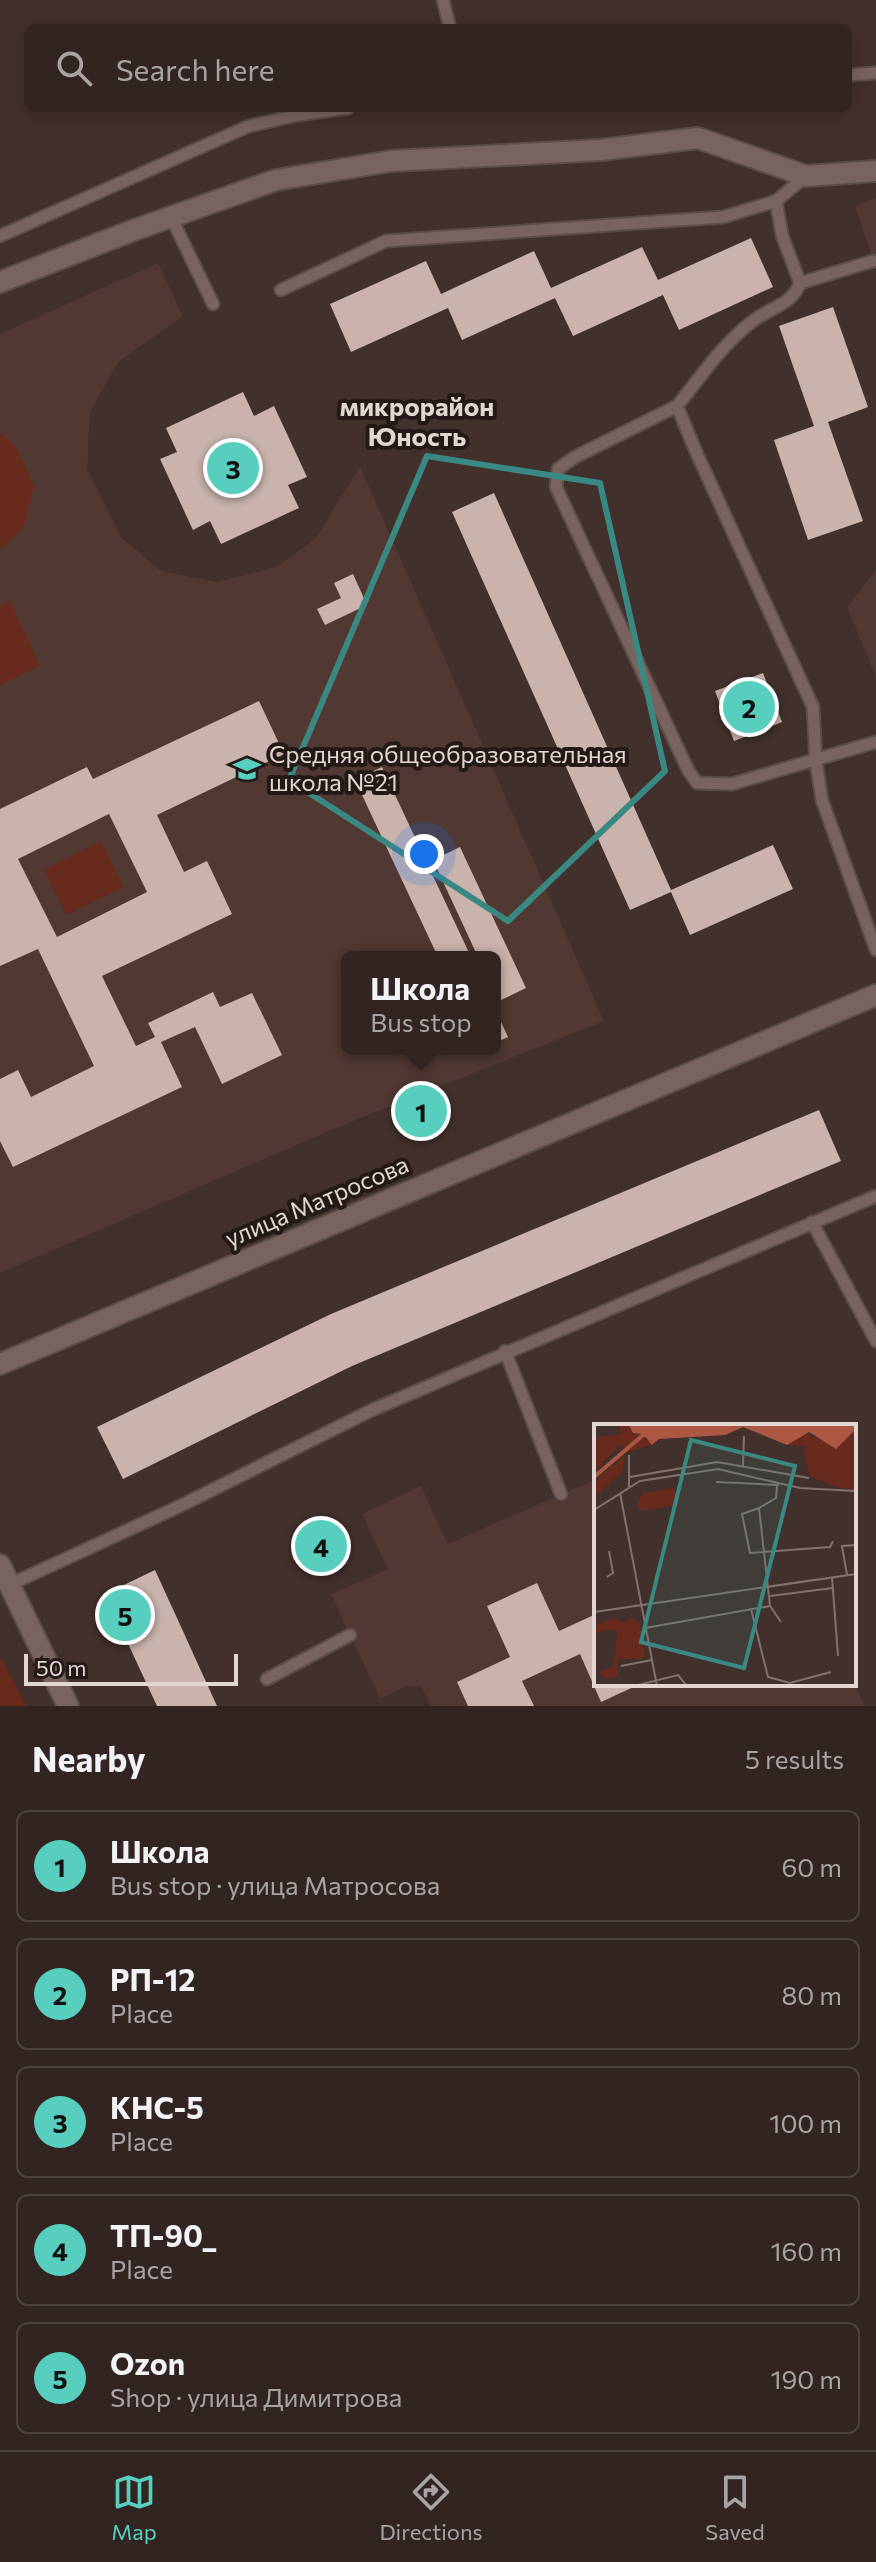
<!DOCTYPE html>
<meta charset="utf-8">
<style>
:root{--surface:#322421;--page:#3d302e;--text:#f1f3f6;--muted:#a8a4a5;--line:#4d413f;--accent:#58cebf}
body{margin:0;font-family:Commissioner,sans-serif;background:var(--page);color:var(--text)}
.scale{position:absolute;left:24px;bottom:20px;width:214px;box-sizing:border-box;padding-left:8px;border:4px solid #e2d6d3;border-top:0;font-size:22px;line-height:28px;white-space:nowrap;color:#e2d6d3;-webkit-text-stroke:6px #231a18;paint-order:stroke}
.you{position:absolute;left:424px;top:854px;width:28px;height:28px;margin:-20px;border:6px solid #fff;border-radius:50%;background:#1a73e8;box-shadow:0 0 0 12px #1a73e833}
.badge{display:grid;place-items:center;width:52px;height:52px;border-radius:50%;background:var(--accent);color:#111;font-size:26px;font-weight:700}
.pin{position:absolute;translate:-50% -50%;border:4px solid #fff;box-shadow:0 2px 8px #0006}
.popup{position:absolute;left:341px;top:951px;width:160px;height:104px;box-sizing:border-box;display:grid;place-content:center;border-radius:12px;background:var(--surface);filter:drop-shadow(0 2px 6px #0005);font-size:26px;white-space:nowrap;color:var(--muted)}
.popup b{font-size:30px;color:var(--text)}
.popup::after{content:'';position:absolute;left:50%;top:100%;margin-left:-16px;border:16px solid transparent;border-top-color:var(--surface)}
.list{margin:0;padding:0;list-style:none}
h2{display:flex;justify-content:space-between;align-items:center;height:104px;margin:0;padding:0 32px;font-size:34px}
h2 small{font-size:26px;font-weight:400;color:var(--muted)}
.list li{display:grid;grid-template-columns:52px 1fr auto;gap:24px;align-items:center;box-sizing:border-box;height:112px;margin:0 16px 16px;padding:0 16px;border:2px solid var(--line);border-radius:12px}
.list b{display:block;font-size:30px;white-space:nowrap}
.list p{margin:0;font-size:26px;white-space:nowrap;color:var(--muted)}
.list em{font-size:26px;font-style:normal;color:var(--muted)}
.icon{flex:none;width:44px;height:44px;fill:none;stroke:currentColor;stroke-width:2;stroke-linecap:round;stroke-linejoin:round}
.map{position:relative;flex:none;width:876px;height:1706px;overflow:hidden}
.search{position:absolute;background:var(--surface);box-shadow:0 4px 20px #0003;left:24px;right:24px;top:24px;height:88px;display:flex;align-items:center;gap:20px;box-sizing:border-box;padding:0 28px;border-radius:12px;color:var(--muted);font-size:30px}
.sheet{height:744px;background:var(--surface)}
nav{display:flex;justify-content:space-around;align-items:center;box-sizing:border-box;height:112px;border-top:2px solid var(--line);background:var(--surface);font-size:22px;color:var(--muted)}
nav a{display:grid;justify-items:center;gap:4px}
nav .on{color:var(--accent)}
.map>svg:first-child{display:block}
</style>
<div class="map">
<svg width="876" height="1706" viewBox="0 0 876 1706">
<rect width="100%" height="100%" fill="#42302c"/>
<path fill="#513832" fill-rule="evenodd" d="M 876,198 L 876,268 L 855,206 Z
M 158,263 L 183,316 L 118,362 L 90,413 L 87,469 L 121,537 L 161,571 L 217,582 L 276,567 L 316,538 L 360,466 L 604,1021 L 343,1125 L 0,1273 L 0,334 ZM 347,957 L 495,957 L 495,1049 L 347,1049 Z
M 876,570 L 876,677 L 847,607 Z
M 596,1479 L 596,1684 L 854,1683 L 865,1706 L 431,1706 L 421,1685 L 404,1687 L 380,1699 L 331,1594 L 388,1569 L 362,1514 L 421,1486 L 448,1544 Z"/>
<path fill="#682a1c" d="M 0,432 L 15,446 L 34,486 L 23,528 L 0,549 Z
M 10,601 L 40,666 L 0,685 L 0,605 Z
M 101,841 L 123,887 L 66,915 L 44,869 Z
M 0,1657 L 27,1706 L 0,1706 Z"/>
<path fill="#cab3ad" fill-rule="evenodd" d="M 751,238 L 773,287 L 679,330 L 663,295 L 573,336 L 555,298 L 462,340 L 448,308 L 351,352 L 330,304 L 426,261 L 441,294 L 534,251 L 551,288 L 642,247 L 658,280 Z
M 833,307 L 868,407 L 828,422 L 863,521 L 808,540 L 774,440 L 814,426 L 779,326 Z
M 243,392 L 254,416 L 274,406 L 307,477 L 288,485 L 299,508 L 221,544 L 210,521 L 193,530 L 160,459 L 177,452 L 166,428 Z
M 494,493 L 671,890 L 773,845 L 793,889 L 690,935 L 671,892 L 630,910 L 452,512 Z
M 353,574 L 367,605 L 325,625 L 317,609 L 341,598 L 334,583 Z
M 763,673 L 782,722 L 734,741 L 715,691 Z
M 259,701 L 284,754 L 157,815 L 184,872 L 207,861 L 232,914 L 102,976 L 136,1046 L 155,1037 L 148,1023 L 213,992 L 220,1007 L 252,993 L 282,1055 L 222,1084 L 195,1027 L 161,1042 L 182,1087 L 13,1167 L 0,1141 L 0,1079 L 18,1070 L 31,1097 L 94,1066 L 38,949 L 0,966 L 0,809 L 87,767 L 93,779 ZM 109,814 L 147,892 L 57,937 L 18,859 Z
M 382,767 L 471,957 L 438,957 L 355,780 Z
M 460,847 L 526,988 L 499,1001 L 495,993 L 495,957 L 478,957 L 433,860 Z
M 495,1009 L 508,1037 L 495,1043 Z
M 819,1110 L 841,1161 L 352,1366 L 123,1479 L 97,1427 L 331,1314 Z
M 324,1522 L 341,1559 L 318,1569 L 302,1532 Z
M 155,1570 L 177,1618 L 217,1706 L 157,1706 L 105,1594 Z
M 537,1583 L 559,1631 L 596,1614 L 596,1684 L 640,1684 L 601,1702 L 580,1654 L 522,1681 L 534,1706 L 468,1706 L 457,1682 L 510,1657 L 487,1606 Z"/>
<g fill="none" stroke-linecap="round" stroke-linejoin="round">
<g stroke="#5c4d49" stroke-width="15">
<path id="service" d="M 443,0 L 450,28
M 848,75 L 876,73
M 776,201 L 782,235 L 800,283 C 792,305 771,307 753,321 C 722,344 701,377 677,406 L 697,454 L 813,707 L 816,762 L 822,800 L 876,950
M 171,217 L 213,304
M 0,236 L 249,126 L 298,115 L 348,108
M 800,283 L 873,261
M 281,290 L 386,241 L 723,217 L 776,201 L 806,176
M 677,406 L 575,457 L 558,469 L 556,487 L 688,770 L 697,783 L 732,784 L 876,742
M 812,1222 L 876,1341
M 505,1351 L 561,1494
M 9,1585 L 182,1505 L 372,1410 L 876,1196
M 267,1679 L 350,1635"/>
</g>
<g stroke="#5c4d49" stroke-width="24">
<path id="minor" d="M 0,282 L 134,230 L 276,180 L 391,161 L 601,150 L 698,138 L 806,176 L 876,171"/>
</g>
<g stroke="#5c4d49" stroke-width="24">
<path id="secondary" d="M 0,1364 L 876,995
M 0,1565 L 68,1706"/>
</g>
<use href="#service" stroke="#78635e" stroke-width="11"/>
<use href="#minor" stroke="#78635e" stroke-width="20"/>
<use href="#secondary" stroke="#78635e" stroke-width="20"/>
</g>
<path fill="none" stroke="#398982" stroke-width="6" stroke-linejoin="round" d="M 427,456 L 600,483 L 665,771 L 508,921 L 289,780 Z"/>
<defs>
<g id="school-bare" transform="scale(2.16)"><path d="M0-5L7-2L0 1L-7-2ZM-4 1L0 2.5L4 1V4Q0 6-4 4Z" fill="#58cebf" stroke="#231a18" stroke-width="2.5" paint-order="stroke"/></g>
</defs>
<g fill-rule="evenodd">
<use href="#school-bare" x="247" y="769"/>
</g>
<g text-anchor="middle" stroke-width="8" stroke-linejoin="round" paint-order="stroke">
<g font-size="24" fill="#e2d6d3" stroke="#231a18" text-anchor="start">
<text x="269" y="763">Средняя общеобразовательная<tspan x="269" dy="28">школа №21</tspan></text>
</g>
<g font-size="24" fill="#e2d6d3" stroke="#231a18">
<text transform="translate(317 1202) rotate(-23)" y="8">улица Матросова</text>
</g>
<g font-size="26" font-weight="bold" fill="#e2d6d3" stroke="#231a18">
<text x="417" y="416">микрорайон<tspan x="417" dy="30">Юность</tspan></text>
</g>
</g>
<g transform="translate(594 1424)">
<rect width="262" height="262" fill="#42302c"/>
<path d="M 26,0 L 34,0 L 38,9 L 49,10 L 58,21 L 30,29 L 27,20 L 0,48 L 0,13 L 26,10 ZM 262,5 L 262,65 L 244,64 L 215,52 L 209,22 L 193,21 L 208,8 L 240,21 ZM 31,31 L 29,47 L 0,74 L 0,58 ZM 79,64 L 87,74 L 81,81 L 48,87 L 42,82 L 48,69 ZM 37,193 L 46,200 L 51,230 L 48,235 L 24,235 L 24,253 L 11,255 L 4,248 L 19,243 L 23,211 L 21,205 L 0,209 L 0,201 L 19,194 L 31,199 Z" fill="#682a1c"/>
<path d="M 34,0 L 262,0 L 262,5 L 242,25 L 215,8 L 193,21 L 149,3 L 131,11 L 65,15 L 58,21 L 49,10 L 39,9 Z" fill="#ac5744"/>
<path fill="none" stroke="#ac5744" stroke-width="4" d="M 0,53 L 62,0"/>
<path fill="none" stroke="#82726f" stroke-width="2" d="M 149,42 L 150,12M 36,53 L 123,38 L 215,54M 122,58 L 185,61M 183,62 L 182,74 L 165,84 L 176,182 L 187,198M 35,63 L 35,31M 26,69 L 47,179M 165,84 L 148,90 L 156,129 L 236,123 L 239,117M 0,86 L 46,57 L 124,45 L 206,64 L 262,67M 253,151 L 248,122 L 262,121M 13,153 L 19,149 L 15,127M 238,153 L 244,232M 176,172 L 239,164M 47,179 L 63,262M 157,185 L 174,253 L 196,259 L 237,248M 0,188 L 262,150M 51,204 L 176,182M 27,242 L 58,236M 40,262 L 84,251 L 93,262"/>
<path fill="#398982" fill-opacity="0.15" stroke="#398982" stroke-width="4" d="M 97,16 L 201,42 L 150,244 L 47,218 Z"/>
<rect width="262" height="262" fill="none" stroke="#e2d6d3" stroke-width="4"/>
</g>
</svg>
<div class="scale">50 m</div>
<div class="you"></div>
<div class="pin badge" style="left:421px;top:1111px">1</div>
<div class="popup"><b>Школа</b>Bus stop</div>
<div class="pin badge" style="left:749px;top:707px">2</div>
<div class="pin badge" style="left:233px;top:468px">3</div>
<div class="pin badge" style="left:321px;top:1546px">4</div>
<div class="pin badge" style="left:125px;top:1615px">5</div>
<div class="search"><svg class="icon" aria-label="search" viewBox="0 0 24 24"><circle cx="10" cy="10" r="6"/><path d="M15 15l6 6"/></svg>Search here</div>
</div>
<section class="sheet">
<h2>Nearby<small>5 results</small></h2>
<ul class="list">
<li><span class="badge">1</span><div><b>Школа</b><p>Bus stop · улица Матросова</p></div><em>60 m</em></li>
<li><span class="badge">2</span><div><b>РП-12</b><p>Place</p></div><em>80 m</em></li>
<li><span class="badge">3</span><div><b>КНС-5</b><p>Place</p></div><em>100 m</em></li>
<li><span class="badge">4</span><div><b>ТП-90_</b><p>Place</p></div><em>160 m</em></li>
<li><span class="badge">5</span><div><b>Ozon</b><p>Shop · улица Димитрова</p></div><em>190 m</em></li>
</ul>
</section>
<nav>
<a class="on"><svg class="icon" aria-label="map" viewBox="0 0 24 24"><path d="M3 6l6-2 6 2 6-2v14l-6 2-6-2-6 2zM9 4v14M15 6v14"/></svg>Map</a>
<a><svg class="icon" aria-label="directions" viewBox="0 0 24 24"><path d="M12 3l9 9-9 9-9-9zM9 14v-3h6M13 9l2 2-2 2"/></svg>Directions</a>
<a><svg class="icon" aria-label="saved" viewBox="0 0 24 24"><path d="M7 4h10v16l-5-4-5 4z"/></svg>Saved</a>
</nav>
